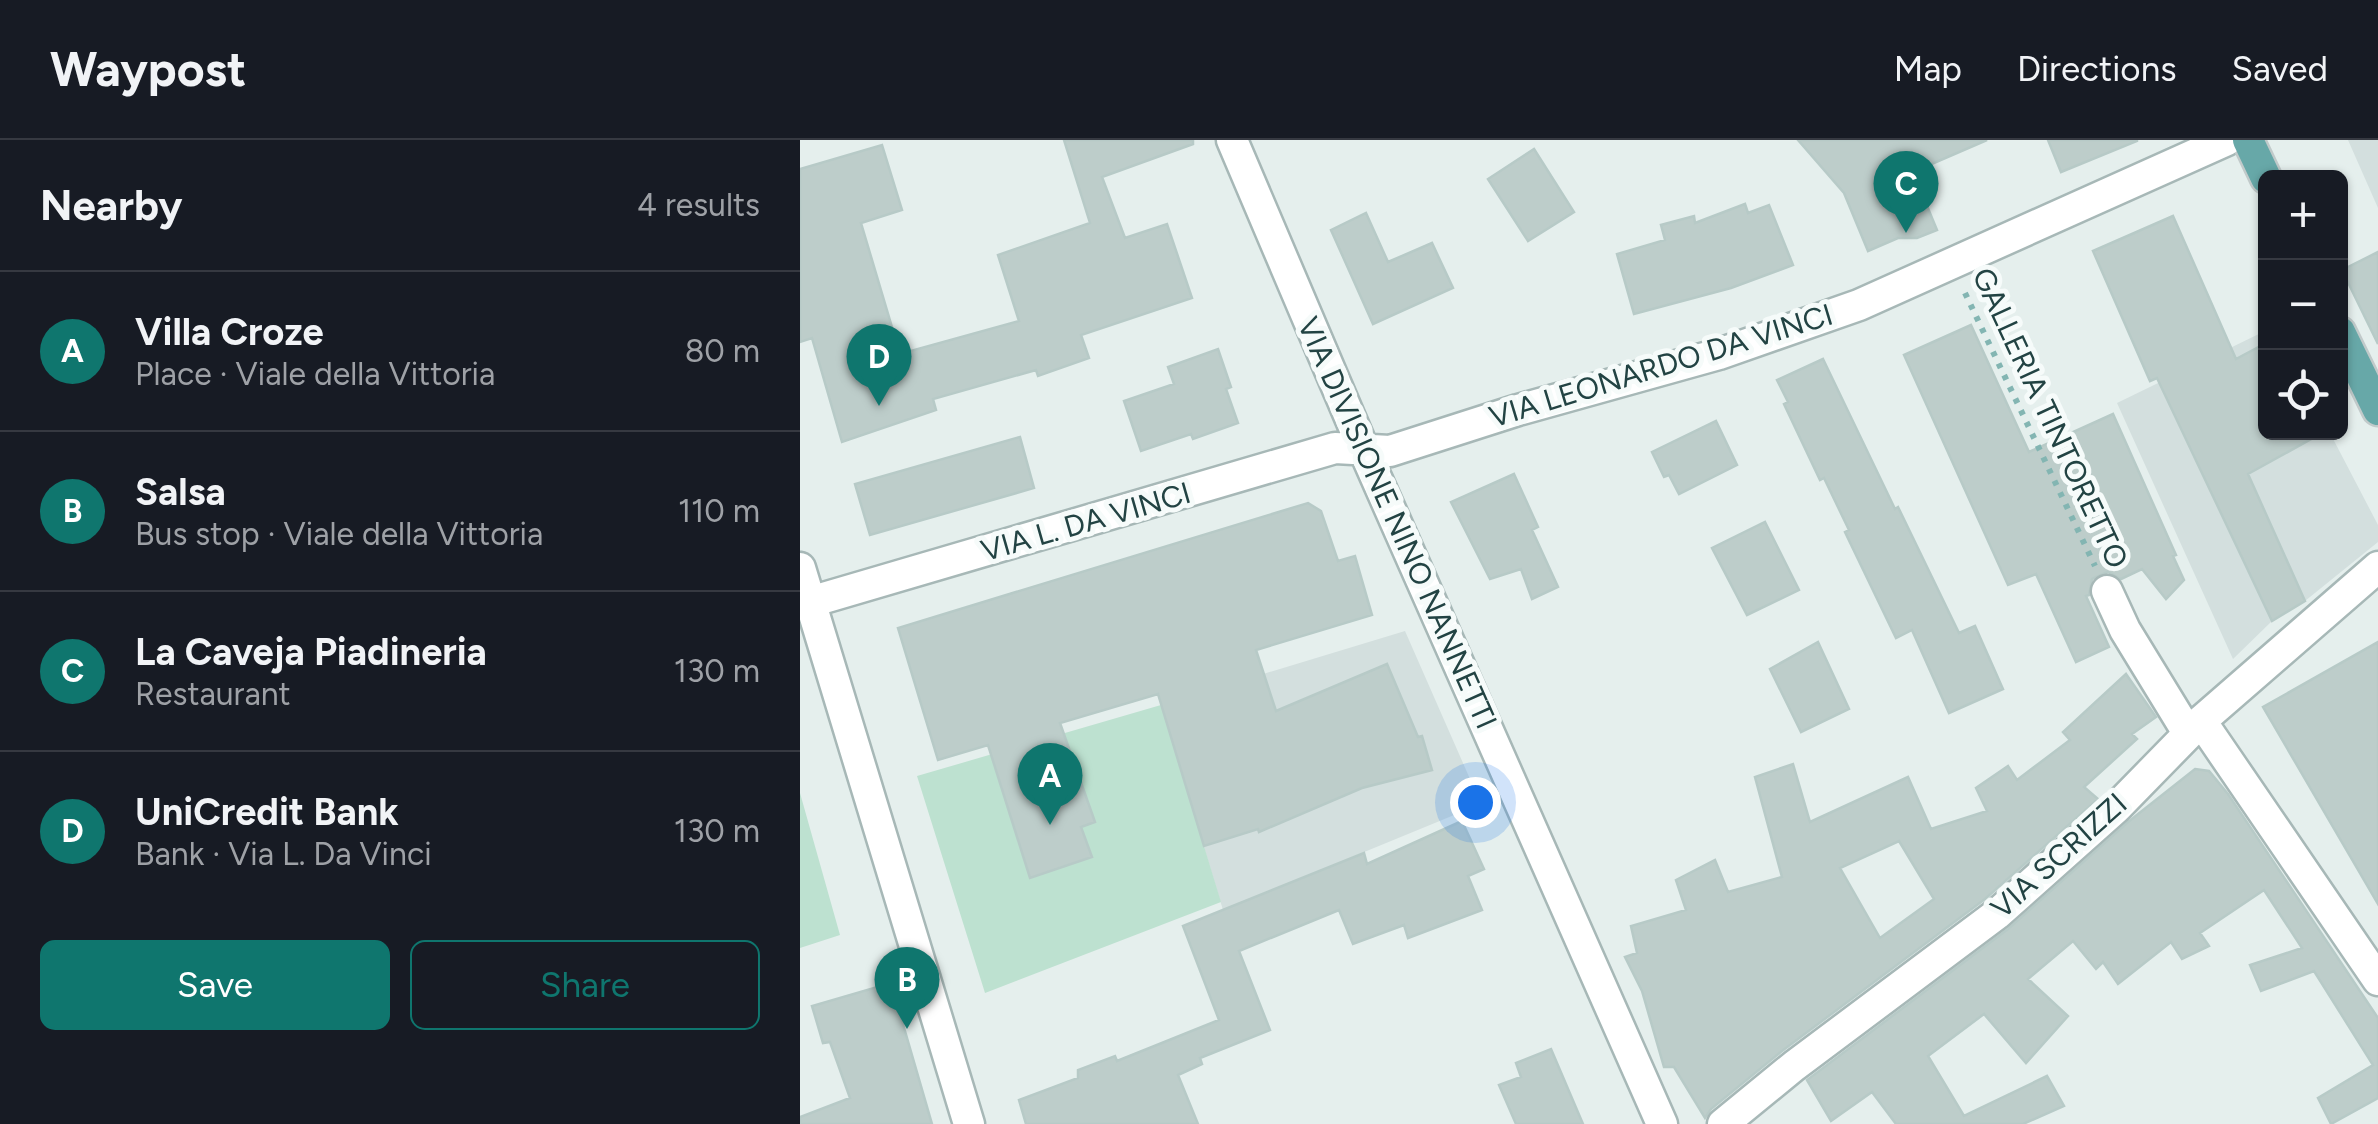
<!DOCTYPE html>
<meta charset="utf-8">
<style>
:root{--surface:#171b24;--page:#20242c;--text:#f1f3f6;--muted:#9ea1a6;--line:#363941;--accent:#0f766e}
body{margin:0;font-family:Figtree,sans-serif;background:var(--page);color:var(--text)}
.controls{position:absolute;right:30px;top:30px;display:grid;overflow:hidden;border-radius:15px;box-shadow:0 2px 8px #0004}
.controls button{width:90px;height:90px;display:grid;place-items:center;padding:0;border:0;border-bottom:2px solid var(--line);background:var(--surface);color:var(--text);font:50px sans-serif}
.you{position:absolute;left:675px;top:662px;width:35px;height:35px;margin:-25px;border:8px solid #fff;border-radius:50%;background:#1a73e8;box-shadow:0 0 0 15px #1a73e833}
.badge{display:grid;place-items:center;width:65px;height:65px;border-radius:50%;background:var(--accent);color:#fff;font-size:32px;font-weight:700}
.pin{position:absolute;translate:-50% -82px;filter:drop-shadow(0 2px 5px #0008)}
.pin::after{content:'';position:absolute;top:52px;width:35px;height:30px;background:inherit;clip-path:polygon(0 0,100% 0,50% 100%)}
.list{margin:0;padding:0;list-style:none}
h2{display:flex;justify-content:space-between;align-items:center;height:130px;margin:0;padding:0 40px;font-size:42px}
h2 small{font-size:32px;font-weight:400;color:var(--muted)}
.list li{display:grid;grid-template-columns:65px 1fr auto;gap:30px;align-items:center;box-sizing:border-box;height:160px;padding:0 40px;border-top:2px solid var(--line)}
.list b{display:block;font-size:38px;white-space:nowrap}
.list p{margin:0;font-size:32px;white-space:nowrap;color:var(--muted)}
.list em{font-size:32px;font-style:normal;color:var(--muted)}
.actions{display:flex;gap:20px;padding:30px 40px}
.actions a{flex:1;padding:22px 0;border:2px solid var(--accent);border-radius:15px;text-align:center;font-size:35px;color:var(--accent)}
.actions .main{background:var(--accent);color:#fff}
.icon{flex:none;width:55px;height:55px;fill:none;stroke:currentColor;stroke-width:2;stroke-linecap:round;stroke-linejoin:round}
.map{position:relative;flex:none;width:1578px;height:984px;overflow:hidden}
header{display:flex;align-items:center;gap:60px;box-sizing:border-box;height:140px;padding:0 50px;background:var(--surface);border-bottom:2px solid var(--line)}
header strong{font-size:48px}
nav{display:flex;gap:55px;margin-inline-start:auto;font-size:35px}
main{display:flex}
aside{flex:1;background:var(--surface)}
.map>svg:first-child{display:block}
</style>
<header>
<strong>Waypost</strong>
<nav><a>Map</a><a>Directions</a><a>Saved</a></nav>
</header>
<main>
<aside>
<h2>Nearby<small>4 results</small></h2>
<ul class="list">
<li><span class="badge">A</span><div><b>Villa Croze</b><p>Place · Viale della Vittoria</p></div><em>80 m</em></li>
<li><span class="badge">B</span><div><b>Salsa</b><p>Bus stop · Viale della Vittoria</p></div><em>110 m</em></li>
<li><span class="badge">C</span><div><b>La Caveja Piadineria</b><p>Restaurant</p></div><em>130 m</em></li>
<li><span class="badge">D</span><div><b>UniCredit Bank</b><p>Bank · Via L. Da Vinci</p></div><em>130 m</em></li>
</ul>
<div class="actions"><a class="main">Save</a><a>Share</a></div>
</aside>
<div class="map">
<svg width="1578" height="984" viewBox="0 0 1578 984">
<rect width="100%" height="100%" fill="#e5efed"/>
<path fill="#d3dfde" d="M 1548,0 L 1578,0 L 1578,68 Z
M 1465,191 L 1466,292 L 1530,293 L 1578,385 L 1578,402 L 1505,461 L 1472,481 L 1433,519 L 1317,263 Z
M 605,491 L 681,664 L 423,770 L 361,565 Z"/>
<path fill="#bde1d0" d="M 361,565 L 421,762 L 185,853 L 117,636 Z
M 0,653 L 40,795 L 0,808 Z"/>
<path fill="#bdcdca" stroke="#b7cac7" stroke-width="2.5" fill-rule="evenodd" d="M 264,0 L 393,0 L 393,4 L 302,37 L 325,98 L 367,84 L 392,158 L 281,195 L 289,218 L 238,236 L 236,230 L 133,259 L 136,270 L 42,302 L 12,198 L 0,202 L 0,29 L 82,5 L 102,70 L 61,83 L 100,214 L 219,181 L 198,115 L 290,83 Z
M 998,0 L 1187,0 L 1113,32 L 1137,90 L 1117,98 L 1098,98 L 1068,111 L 1044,53 Z
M 1248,0 L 1337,0 L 1337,1 L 1261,32 Z
M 734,9 L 774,72 L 728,101 L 688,39 Z
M 945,64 L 948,73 L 969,65 L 993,125 L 931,148 L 834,174 L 817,114 L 865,100 L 861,85 L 894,76 L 895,83 Z
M 566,73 L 588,122 L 632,103 L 653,148 L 573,184 L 531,90 Z
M 1373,76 L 1436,219 L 1466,203 L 1466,292 L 1524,292 L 1448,334 L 1505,461 L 1472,481 L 1357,238 L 1350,241 L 1293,111 Z
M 1578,112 L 1578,204 L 1542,130 Z
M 1171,185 L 1229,312 L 1313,274 L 1376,415 L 1373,416 L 1384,440 L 1366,459 L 1342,429 L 1321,439 L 1308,432 L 1292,439 L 1289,455 L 1286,456 L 1309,507 L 1276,522 L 1236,434 L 1208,445 L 1104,215 Z
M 418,209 L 431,247 L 426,249 L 438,283 L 393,299 L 391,294 L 341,311 L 324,261 L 374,244 L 368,227 Z
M 1023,219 L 1095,369 L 1098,367 L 1159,493 L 1175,486 L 1203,549 L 1149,573 L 1112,490 L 1096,498 L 1045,392 L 1049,390 L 1024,338 L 1020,340 L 984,264 L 988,262 L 977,240 Z
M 916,281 L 937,325 L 879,354 L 869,335 L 864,337 L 852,312 Z
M 220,297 L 234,348 L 70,395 L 55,344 Z
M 714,334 L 738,387 L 732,390 L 758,447 L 732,459 L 721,429 L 690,439 L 651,362 Z
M 508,363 L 521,371 L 538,421 L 555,416 L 572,475 L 456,510 L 476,571 L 587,524 L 618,597 L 622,596 L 632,630 L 562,648 L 459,692 L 458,689 L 404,706 L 358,554 L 260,583 L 295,682 L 281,687 L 292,717 L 230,738 L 188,605 L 138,620 L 98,488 Z
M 965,382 L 999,450 L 947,475 L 912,408 Z
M 1018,502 L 1049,569 L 1001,592 L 970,529 Z
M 1578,502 L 1578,764 L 1463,567 Z
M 1326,534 L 1356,577 L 1332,594 L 1337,599 L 1284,647 L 1298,659 L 1185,759 L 982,911 L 911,969 L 905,978 L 874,927 L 864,927 L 842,851 L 825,817 L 837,813 L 831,786 L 886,770 L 876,740 L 915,720 L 928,752 L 982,737 L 955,637 L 993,624 L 1010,682 L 1108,637 L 1131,689 L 1187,671 L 1176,648 L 1208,626 L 1217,640 L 1270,600 L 1263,592 ZM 1099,701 L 1134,759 L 1080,798 L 1040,728 Z
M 1395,629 L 1409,631 L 1428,654 L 1578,878 L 1578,958 L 1531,984 L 1518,958 L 1573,925 L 1514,831 L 1461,851 L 1450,825 L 1502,808 L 1464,750 L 1400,793 L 1409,806 L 1382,819 L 1371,802 L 1318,844 L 1303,822 L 1296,829 L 1273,801 L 1228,839 L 1268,876 L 1226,923 L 1184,874 L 1128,916 L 1164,976 L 1247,936 L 1264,966 L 1223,984 L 1096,984 L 1072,952 L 1031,981 L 1007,940 L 1208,789 L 1328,682 Z
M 662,681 L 684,729 L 668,736 L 682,770 L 608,798 L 604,785 L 553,804 L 539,770 L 439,811 L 470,890 L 400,918 L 402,924 L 378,935 L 398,984 L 226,984 L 219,960 L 278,938 L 278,930 L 315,916 L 317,921 L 419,880 L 383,786 L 564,713 L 567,724 Z
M 91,843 L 132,984 L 0,984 L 0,977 L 50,958 L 30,902 L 23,903 L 12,866 Z
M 751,909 L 783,984 L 716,984 L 699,945 L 721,937 L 716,923 Z"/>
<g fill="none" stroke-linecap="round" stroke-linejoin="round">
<g stroke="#a7b8b7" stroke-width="35">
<path id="minor" d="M 432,0 L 563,308 L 862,984
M 0,428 L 169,984
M 1307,451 L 1325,490 L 1388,593
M 10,462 L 535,308 L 590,311 L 718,270 L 919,214 L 1059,165 L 1427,0
M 1401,581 L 1578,840
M 923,984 L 994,926 L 1197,774 L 1316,668 L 1401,581 L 1578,427"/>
</g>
<g stroke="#c1caca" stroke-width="35">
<path id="major" d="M 1448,0 L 1466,38
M 1540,192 L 1578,270"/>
</g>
<path stroke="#83b5b2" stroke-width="6" stroke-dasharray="5 8" stroke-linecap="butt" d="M 1165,153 L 1295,426"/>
<use href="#minor" stroke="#fff" stroke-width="30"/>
<use href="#major" stroke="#67a8a8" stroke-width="30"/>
</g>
<g text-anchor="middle" stroke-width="10" stroke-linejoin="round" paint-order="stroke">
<g font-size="30" fill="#224343" stroke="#f6fbfa">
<text transform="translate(861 226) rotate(-17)" y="10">VIA LEONARDO DA VINCI</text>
<text transform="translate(1250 278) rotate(65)" y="10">GALLERIA TINTORETTO</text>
<text transform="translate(286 382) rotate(-16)" y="10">VIA L. DA VINCI</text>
<text transform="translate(597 383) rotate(66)" y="10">VIA DIVISIONE NINO NANNETTI</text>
<text transform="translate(1259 716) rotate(-42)" y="10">VIA SCRIZZI</text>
</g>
</g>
</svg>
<div class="controls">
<button>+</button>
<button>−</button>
<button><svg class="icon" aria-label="locate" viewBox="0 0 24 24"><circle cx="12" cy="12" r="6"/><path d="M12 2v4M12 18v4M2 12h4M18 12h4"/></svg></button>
</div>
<div class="you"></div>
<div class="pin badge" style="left:250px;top:685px">A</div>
<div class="pin badge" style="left:107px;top:889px">B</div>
<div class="pin badge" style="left:1106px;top:93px">C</div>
<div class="pin badge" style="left:79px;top:266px">D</div>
</div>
</main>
